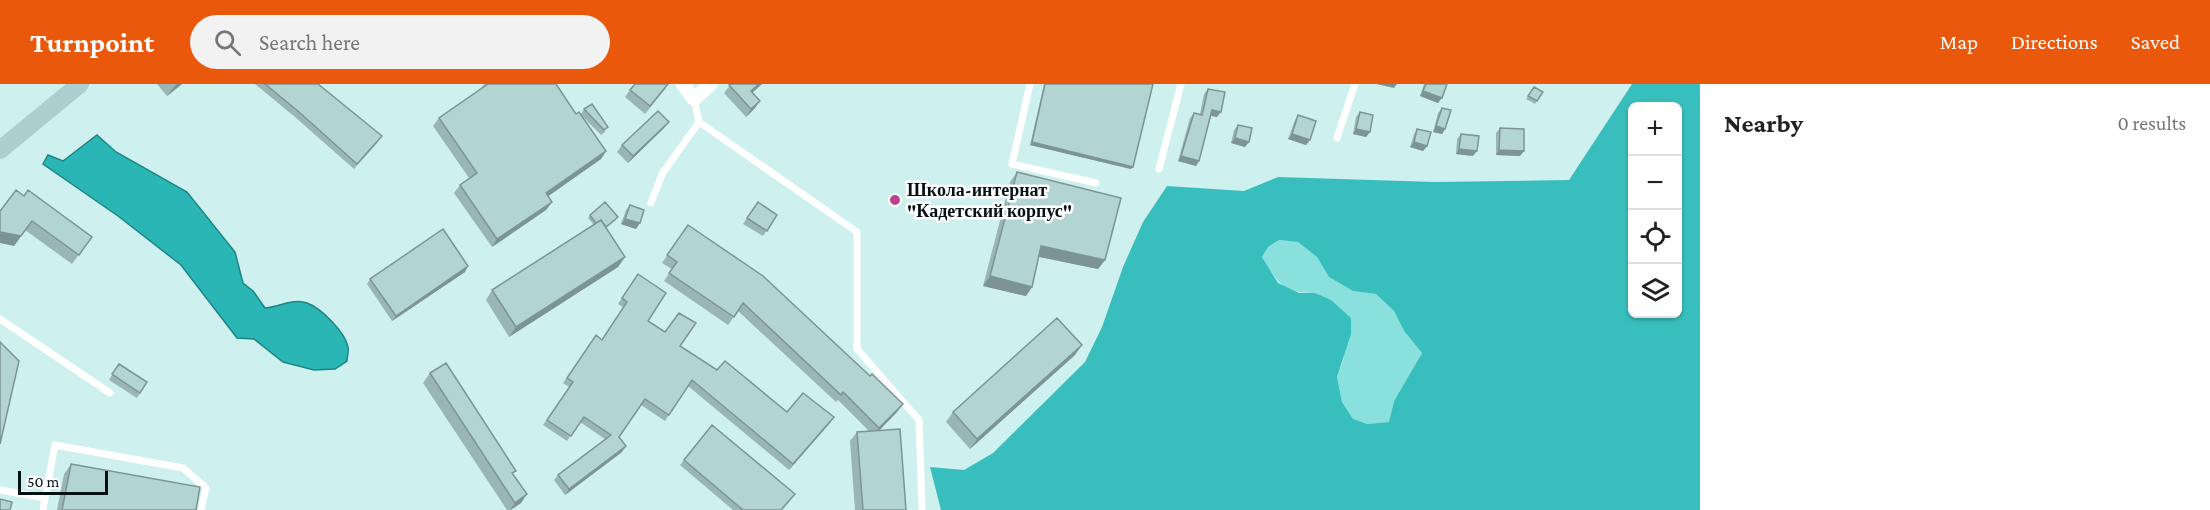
<!DOCTYPE html>
<meta charset="utf-8">
<style>
:root{--surface:#fff;--page:#f2f2f2;--text:#222;--muted:#767676;--line:#e0e0e0;--accent:#ea580c}
body{margin:0;font-family:"Crimson Pro",serif;background:var(--page);color:var(--text)}
.controls{position:absolute;right:18px;top:18px;display:grid;overflow:hidden;border-radius:9px;box-shadow:0 2px 4px #0004}
.controls button{width:54px;height:54px;display:grid;place-items:center;padding:0;border:0;border-bottom:2px solid var(--line);background:var(--surface);color:var(--text);font:30px sans-serif}
.scale{position:absolute;left:18px;bottom:15px;width:90px;box-sizing:border-box;padding-left:6px;border:3px solid #061212;border-top:0;font-size:16px;line-height:21px;white-space:nowrap;color:#061212;-webkit-text-stroke:4px #fff;paint-order:stroke}
.list{margin:0;padding:0;list-style:none}
h2{display:flex;justify-content:space-between;align-items:center;height:78px;margin:0;padding:0 24px;font-size:26px}
h2 small{font-size:20px;font-weight:400;color:var(--muted)}
.icon{flex:none;width:33px;height:33px;fill:none;stroke:currentColor;stroke-width:2;stroke-linecap:round;stroke-linejoin:round}
.map{position:relative;flex:none;width:1700px;height:426px;overflow:hidden}
header{display:flex;align-items:center;gap:36px;box-sizing:border-box;height:84px;padding:0 30px;background:var(--accent);color:#fff}
header strong{font-size:28px}
nav{display:flex;gap:33px;margin-inline-start:auto;font-size:21px}
.search{width:420px;height:54px;background:var(--page);display:flex;align-items:center;gap:15px;box-sizing:border-box;padding:0 21px;border-radius:33px;color:var(--muted);font-size:22px}
main{display:flex}
aside{flex:1;background:var(--surface)}
.map>svg:first-child{display:block}
</style>
<header>
<strong>Turnpoint</strong>
<div class="search"><svg class="icon" aria-label="search" viewBox="0 0 24 24"><circle cx="10" cy="10" r="6"/><path d="M15 15l6 6"/></svg>Search here</div>
<nav><a>Map</a><a>Directions</a><a>Saved</a></nav>
</header>
<main>
<div class="map">
<svg width="1700" height="426" viewBox="0 0 1700 426">
<rect width="100%" height="100%" fill="#cef1ef"/>
<path fill="#89e0dd" d="M 1279,156 L 1298,158 L 1317,173 L 1329,193 L 1353,207 L 1376,210 L 1394,227 L 1404,247 L 1422,269 L 1394,317 L 1389,338 L 1367,340 L 1353,336 L 1342,318 L 1337,293 L 1344,274 L 1315,209 C 1282,209 1278,199 1262,173 L 1268,163 Z"/>
<path fill="#38bfbd" fill-rule="evenodd" d="M 1632,0 L 1700,0 L 1700,426 L 941,426 L 930,383 L 964,386 L 993,369 L 1085,278 L 1102,243 L 1123,183 L 1143,138 L 1167,102 L 1244,107 L 1278,93 L 1434,98 L 1569,96 ZM 1632,22 L 1678,22 L 1678,230 L 1632,230 ZM 1279,156 L 1298,158 L 1317,173 L 1329,193 L 1353,207 L 1376,210 L 1394,227 L 1404,247 L 1422,269 L 1394,317 L 1389,338 L 1367,340 L 1353,335 L 1342,318 L 1337,293 L 1351,250 L 1351,234 L 1331,216 L 1315,209 L 1299,209 L 1278,199 L 1262,173 L 1268,163 Z"/>
<path fill="#2ab6b5" stroke="#1f8584" stroke-width="1.5" d="M 97,51 L 116,68 L 187,108 L 235,168 L 243,199 L 253,207 L 265,224 C 278,223 294,214 307,219 C 321,224 345,248 348,263 C 349,267 347,273 347,277 L 335,285 L 314,286 L 283,278 L 254,255 L 237,254 L 181,181 L 118,132 L 43,80 L 48,71 L 63,77 Z"/>
<g fill="none" stroke-linecap="round" stroke-linejoin="round">
<path stroke="#fff" stroke-width="7" d="M 1030,0 L 1012,80 L 1096,99
M 699,38 L 857,148 L 857,265 L 919,336 L 922,426
M 1337,54 L 1355,0
M 1159,85 L 1181,0
M 651,119 L 662,90 L 699,38 L 694,15
M 0,235 L 110,309
M 0,406 L 45,414 L 55,361 L 183,384 L 206,404 L 201,426
M 43,426 L 45,414"/>
<path stroke="#fff" stroke-width="14" d="M 683,0 L 694,15 L 711,0"/>
<path stroke="#abd0cf" stroke-width="18" d="M 0,66 L 80,0"/>
</g>
<path fill="#99b6b5" d="M 157,0 L 182,0 L 167,12 Z
M 255,0 L 318,0 L 378,58 L 354,85 L 295,33 Z
M 484,0 L 556,0 L 576,30 L 581,30 L 584,25 L 592,20 L 605,48 L 601,51 L 581,31 L 606,67 L 601,75 L 548,112 L 552,118 L 546,126 L 492,163 L 454,109 L 460,101 L 469,94 L 433,42 L 439,34 L 481,5 Z
M 731,0 L 762,0 L 753,8 L 755,24 L 746,33 L 724,9 Z
M 1044,0 L 1153,0 L 1131,85 L 1030,61 Z
M 1424,0 L 1447,0 L 1438,19 L 1420,12 Z
M 1534,3 L 1543,8 L 1535,20 L 1526,15 Z
M 666,4 L 645,30 L 625,13 L 630,6 Z
M 1208,5 L 1217,33 L 1211,32 L 1199,77 L 1196,82 L 1178,77 L 1190,34 L 1194,29 L 1200,30 L 1204,10 Z
M 1442,24 L 1445,45 L 1442,50 L 1433,48 L 1438,29 Z
M 1360,28 L 1370,48 L 1366,53 L 1353,50 L 1356,33 Z
M 1298,31 L 1310,56 L 1306,61 L 1288,55 L 1295,36 Z
M 669,38 L 663,45 L 628,79 L 617,68 L 622,61 Z
M 1238,41 L 1245,63 L 1231,59 L 1234,46 Z
M 1500,44 L 1524,67 L 1520,72 L 1496,71 L 1496,49 Z
M 1417,45 L 1427,62 L 1423,67 L 1410,63 L 1414,50 Z
M 1461,50 L 1473,72 L 1456,70 L 1457,55 Z
M 1017,88 L 1105,176 L 1098,185 L 1039,173 L 1032,203 L 1026,212 L 983,202 L 1010,98 Z
M 24,112 L 92,153 L 72,180 L 25,146 L 14,162 Z
M 758,118 L 777,131 L 763,152 L 743,140 Z
M 630,121 L 636,145 L 621,140 L 626,126 Z
M 590,131 L 616,136 L 606,144 L 625,173 L 618,183 L 509,253 L 486,216 L 492,206 L 594,141 L 588,134 Z
M 688,141 L 897,328 L 879,346 L 906,426 L 855,426 L 850,357 L 857,348 L 869,347 L 838,316 L 836,318 L 738,227 L 728,241 L 664,197 L 672,185 L 662,179 Z
M 465,188 L 392,237 L 367,200 L 370,195 Z
M 638,190 L 648,237 L 680,262 L 717,286 L 787,328 L 834,333 L 789,386 L 688,302 L 665,337 L 641,321 L 619,353 L 622,368 L 565,411 L 554,396 L 558,391 L 605,355 L 580,338 L 567,357 L 543,341 L 569,303 L 563,299 L 592,257 L 602,255 L 623,223 L 618,220 Z
M 1075,271 L 970,365 L 946,338 L 953,328 Z
M 119,280 L 147,298 L 137,314 L 109,296 Z
M 430,289 L 513,391 L 521,419 L 511,426 L 507,426 L 423,299 Z
M 684,376 L 791,415 L 782,426 L 733,426 L 680,381 Z
M 71,380 L 196,426 L 57,426 L 64,390 Z"/>
<path fill="#7d9494" d="M 177,0 L 182,0 L 167,12 L 174,3 Z
M 759,0 L 762,0 L 746,14 L 751,7 Z
M 1376,0 L 1397,0 L 1394,4 Z
M 1423,7 L 1442,14 L 1438,19 L 1420,12 Z
M 760,17 L 755,24 L 746,33 L 751,25 Z
M 1212,26 L 1221,28 L 1217,33 L 1209,31 Z
M 669,38 L 663,45 L 628,79 L 633,72 Z
M 1436,42 L 1445,45 L 1442,50 L 1433,48 Z
M 1356,45 L 1370,48 L 1366,53 L 1353,50 Z
M 1292,50 L 1310,56 L 1306,61 L 1288,55 Z
M 1235,54 L 1249,58 L 1245,63 L 1231,59 Z
M 1032,58 L 1133,83 L 1131,85 L 1030,61 Z
M 1414,58 L 1427,62 L 1423,67 L 1410,63 Z
M 1459,65 L 1477,67 L 1473,72 L 1456,70 Z
M 1499,66 L 1524,67 L 1520,72 L 1496,71 Z
M 606,67 L 601,75 L 540,118 L 546,109 Z
M 1181,72 L 1199,77 L 1196,82 L 1178,77 Z
M 552,118 L 546,126 L 492,163 L 497,155 Z
M 625,135 L 640,139 L 636,145 L 621,140 Z
M 32,137 L 14,162 L 0,159 L 0,148 Z
M 1041,162 L 1105,176 L 1098,185 L 1035,172 Z
M 625,173 L 618,183 L 509,253 L 516,243 Z
M 468,182 L 465,188 L 392,237 L 396,232 Z
M 990,192 L 1032,203 L 1026,212 L 983,202 Z
M 1082,261 L 1075,271 L 970,365 L 977,355 Z
M 903,320 L 897,328 L 874,352 L 879,344 Z
M 834,333 L 830,339 L 789,386 L 793,380 Z
M 626,362 L 622,368 L 565,411 L 569,405 Z
M 527,410 L 521,419 L 510,426 L 515,419 Z"/>
<path fill="#b2d4d3" stroke="#7d9494" stroke-width="1.5" d="M 265,0 L 318,0 L 382,52 L 357,80 L 299,28 Z
M 488,0 L 556,0 L 576,30 L 579,28 L 606,67 L 546,109 L 552,118 L 497,155 L 460,101 L 477,89 L 439,34 Z
M 635,0 L 668,0 L 650,22 L 630,6 Z
M 731,0 L 759,0 L 751,7 L 760,17 L 751,25 L 729,1 Z
M 1045,0 L 1153,0 L 1133,83 L 1032,58 Z
M 1426,0 L 1447,0 L 1442,14 L 1423,7 Z
M 1534,3 L 1543,8 L 1537,17 L 1528,12 Z
M 1208,5 L 1225,8 L 1221,28 L 1212,26 L 1199,77 L 1181,72 L 1194,29 L 1202,31 Z
M 592,20 L 608,43 L 604,46 L 584,25 Z
M 1442,24 L 1451,26 L 1445,45 L 1436,42 Z
M 658,27 L 669,38 L 633,72 L 622,61 Z
M 1360,28 L 1373,31 L 1370,48 L 1356,45 Z
M 1298,31 L 1316,37 L 1310,56 L 1292,50 Z
M 1238,41 L 1252,44 L 1249,58 L 1235,54 Z
M 1500,44 L 1524,45 L 1524,67 L 1499,66 Z
M 1417,45 L 1431,48 L 1427,62 L 1414,58 Z
M 1461,50 L 1479,52 L 1477,67 L 1459,65 Z
M 1017,88 L 1121,114 L 1105,176 L 1041,162 L 1032,203 L 990,192 Z
M 16,106 L 24,112 L 28,106 L 92,153 L 79,171 L 32,137 L 21,152 L 0,148 L 0,126 L 1,126 Z
M 605,118 L 618,133 L 606,143 L 601,136 L 596,139 L 590,131 Z
M 758,118 L 777,131 L 767,147 L 747,134 Z
M 630,121 L 644,126 L 640,139 L 625,135 Z
M 601,136 L 625,173 L 516,243 L 492,206 Z
M 688,141 L 763,192 L 870,292 L 872,290 L 903,320 L 879,344 L 843,308 L 841,311 L 743,219 L 734,233 L 669,189 L 677,178 L 667,171 Z
M 443,145 L 468,182 L 396,232 L 370,195 Z
M 638,190 L 666,209 L 648,237 L 665,248 L 679,229 L 696,239 L 680,262 L 717,286 L 725,277 L 787,328 L 803,309 L 834,333 L 793,380 L 692,296 L 669,331 L 645,315 L 619,353 L 626,362 L 569,405 L 558,391 L 611,351 L 584,333 L 571,352 L 547,336 L 573,298 L 567,294 L 596,251 L 602,256 L 627,218 L 622,214 Z
M 1057,234 L 1082,261 L 977,355 L 953,328 Z
M 0,258 L 19,277 L 0,360 Z
M 446,279 L 516,387 L 512,389 L 527,410 L 515,419 L 430,289 Z
M 119,280 L 147,298 L 140,309 L 112,290 Z
M 712,341 L 795,410 L 781,426 L 743,426 L 684,376 Z
M 900,345 L 906,426 L 863,426 L 857,348 Z
M 71,380 L 200,403 L 196,426 L 62,426 Z
M 0,415 L 12,418 L 10,426 L 0,426 Z"/>
<circle fill="#bb4192" stroke="#fff" stroke-width="2" cx="895" cy="116" r="6"/>
<g text-anchor="middle" stroke-width="5" stroke-linejoin="round" paint-order="stroke">
<g font-size="18" font-weight="bold" fill="#061212" stroke="#fff" text-anchor="start">
<text x="907" y="112">Школа-интернат<tspan x="907" dy="21">"Кадетский корпус"</tspan></text>
</g>
</g>
</svg>
<div class="controls">
<button>+</button>
<button>−</button>
<button><svg class="icon" aria-label="locate" viewBox="0 0 24 24"><circle cx="12" cy="12" r="6"/><path d="M12 2v4M12 18v4M2 12h4M18 12h4"/></svg></button>
<button><svg class="icon" aria-label="layers" viewBox="0 0 24 24"><path d="M12 4l9 5-9 5-9-5zM3 14l9 5 9-5"/></svg></button>
</div>
<div class="scale">50 m</div>
</div>
<aside>
<h2>Nearby<small>0 results</small></h2>
<ul class="list">
</ul>
</aside>
</main>
